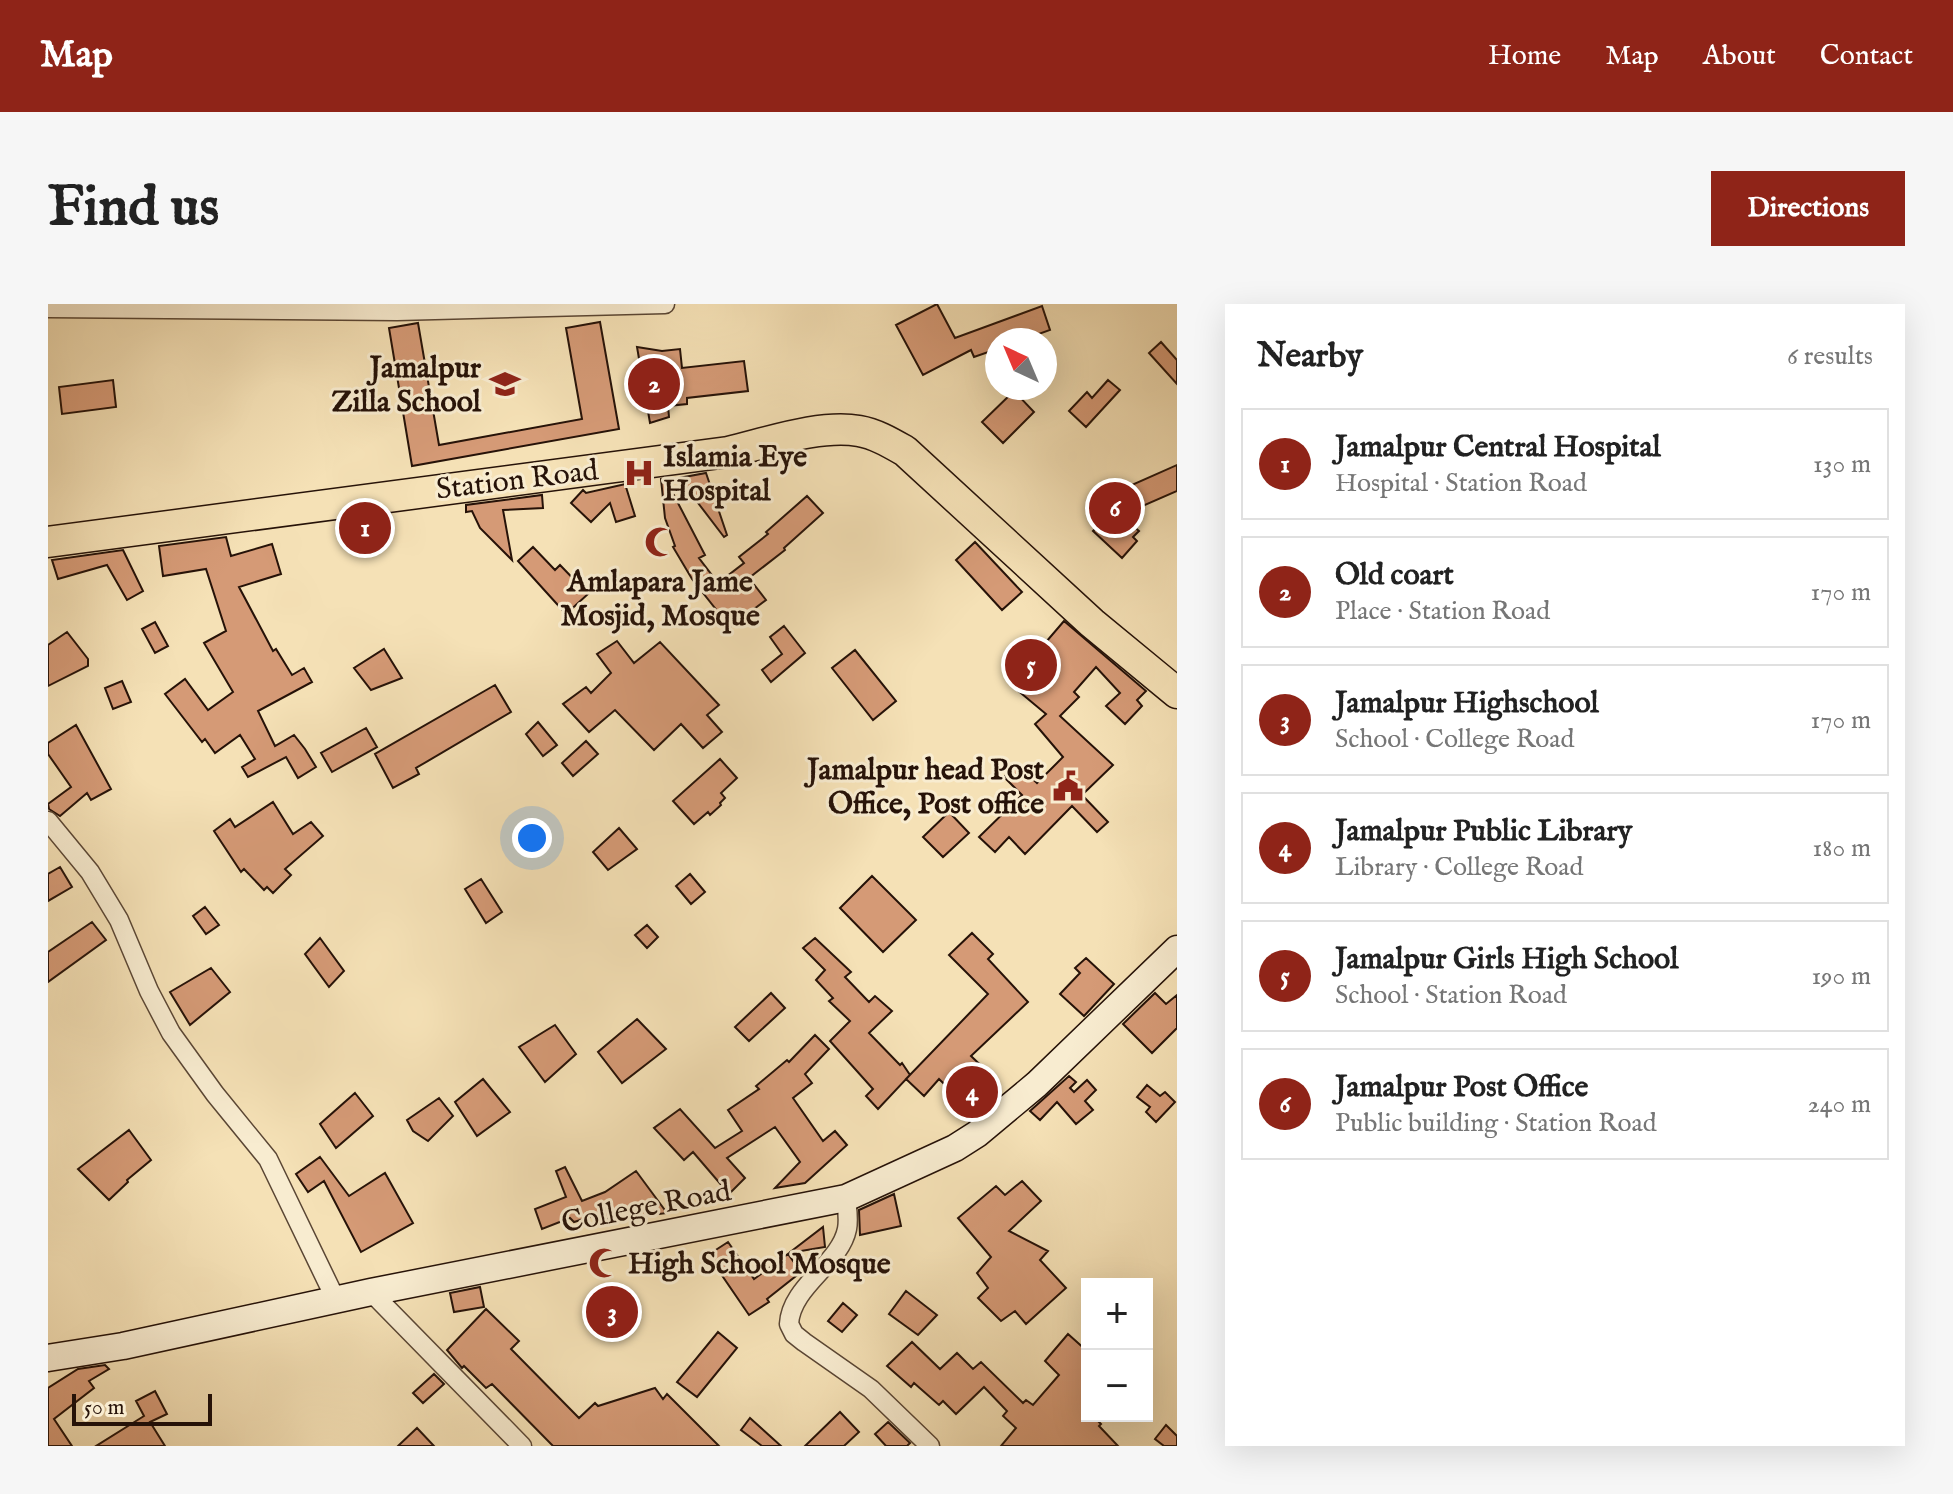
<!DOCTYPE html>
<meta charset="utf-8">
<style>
:root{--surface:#fff;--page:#f6f6f6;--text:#222;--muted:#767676;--line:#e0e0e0;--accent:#8f2418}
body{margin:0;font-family:"IM FELL English",serif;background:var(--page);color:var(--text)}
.controls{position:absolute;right:24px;bottom:24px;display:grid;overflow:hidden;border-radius:0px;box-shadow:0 8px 32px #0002}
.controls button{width:72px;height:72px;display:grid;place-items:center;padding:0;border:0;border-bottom:2px solid var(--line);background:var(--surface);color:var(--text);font:40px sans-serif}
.compass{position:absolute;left:937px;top:24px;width:72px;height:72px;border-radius:50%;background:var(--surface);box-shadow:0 8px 32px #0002;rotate:316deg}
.scale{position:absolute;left:24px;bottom:20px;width:140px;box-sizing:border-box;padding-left:8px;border:4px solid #261208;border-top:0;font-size:22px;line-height:28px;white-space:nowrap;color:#261208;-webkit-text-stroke:6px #f8ecd0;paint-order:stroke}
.you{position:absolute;left:484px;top:534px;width:28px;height:28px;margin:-20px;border:6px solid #fff;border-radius:50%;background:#1a73e8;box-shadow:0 0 0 12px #1a73e833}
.badge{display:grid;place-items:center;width:52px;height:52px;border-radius:50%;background:var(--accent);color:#fff;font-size:26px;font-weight:700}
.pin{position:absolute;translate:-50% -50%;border:4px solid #fff;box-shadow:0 2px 8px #0006}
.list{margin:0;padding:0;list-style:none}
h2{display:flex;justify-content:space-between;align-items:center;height:104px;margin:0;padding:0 32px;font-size:34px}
h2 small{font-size:26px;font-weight:400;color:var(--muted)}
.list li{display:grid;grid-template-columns:52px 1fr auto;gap:24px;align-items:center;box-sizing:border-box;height:112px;margin:0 16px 16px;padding:0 16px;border:2px solid var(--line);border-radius:0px}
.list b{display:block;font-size:30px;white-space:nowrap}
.list p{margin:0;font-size:26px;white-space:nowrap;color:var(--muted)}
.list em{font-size:26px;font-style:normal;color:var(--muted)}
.map{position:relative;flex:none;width:1129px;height:1142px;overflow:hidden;border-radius:0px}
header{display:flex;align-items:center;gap:48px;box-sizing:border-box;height:112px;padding:0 40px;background:var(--accent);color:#fff}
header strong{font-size:38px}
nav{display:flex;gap:44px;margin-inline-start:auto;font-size:28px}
.intro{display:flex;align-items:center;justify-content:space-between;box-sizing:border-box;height:192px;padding:0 48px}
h1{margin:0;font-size:56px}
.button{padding:20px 36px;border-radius:0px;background:var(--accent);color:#fff;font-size:28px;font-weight:700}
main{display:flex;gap:48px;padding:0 48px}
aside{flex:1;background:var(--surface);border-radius:0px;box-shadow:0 8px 32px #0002}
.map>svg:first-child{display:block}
</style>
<header>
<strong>Map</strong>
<nav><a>Home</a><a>Map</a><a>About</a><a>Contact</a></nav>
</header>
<div class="intro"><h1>Find us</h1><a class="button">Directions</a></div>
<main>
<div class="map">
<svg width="1129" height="1142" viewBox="0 0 1129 1142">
<rect width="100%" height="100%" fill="#f5e1b6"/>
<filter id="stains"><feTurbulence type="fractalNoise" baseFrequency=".0025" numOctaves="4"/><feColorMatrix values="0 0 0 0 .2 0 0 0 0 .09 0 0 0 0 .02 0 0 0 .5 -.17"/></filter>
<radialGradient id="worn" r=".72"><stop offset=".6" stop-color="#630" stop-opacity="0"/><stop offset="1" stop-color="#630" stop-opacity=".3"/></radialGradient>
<path fill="#d59a76" stroke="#261208" stroke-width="2" d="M 889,0 L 907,34 L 994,2 L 1002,26 L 974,36 L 949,36 L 949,45 L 926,53 L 923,46 L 875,71 L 848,21 Z
M 552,18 L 571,125 L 364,162 L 341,24 L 370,19 L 391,141 L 534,115 L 518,24 Z
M 1113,38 L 1129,56 L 1129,80 L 1101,49 Z
M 589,43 L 614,47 L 632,45 L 634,64 L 696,57 L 700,87 L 639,94 L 639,100 L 620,102 L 621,113 L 602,119 Z
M 65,76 L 68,103 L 14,110 L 11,83 Z
M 1060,76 L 1072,86 L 1038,123 L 1021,107 L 1039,88 L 1044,94 Z
M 966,87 L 986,108 L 955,139 L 934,118 Z
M 1129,161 L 1129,187 L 1092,203 L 1078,216 L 1091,227 L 1085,233 L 1089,237 L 1074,254 L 1045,227 L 1073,198 L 1068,188 Z
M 658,169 L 679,231 L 676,233 L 631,174 Z
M 617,174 L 657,251 L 651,254 L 670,279 L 696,259 L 691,253 L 720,230 L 718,228 L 759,192 L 775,209 L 736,244 L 737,246 L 701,274 L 718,296 L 682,323 L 644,275 L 625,243 L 627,242 L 617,214 L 613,175 Z
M 582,179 L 578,183 L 587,212 L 568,218 L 562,199 L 543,218 L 523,199 L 535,186 L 538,189 Z
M 494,191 L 495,204 L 455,206 L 464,256 L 432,224 L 424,207 L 418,208 L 418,201 Z
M 178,233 L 183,252 L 224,240 L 233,270 L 191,283 L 225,347 L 228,345 L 244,371 L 256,364 L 264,378 L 210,407 L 227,442 L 246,431 L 257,445 L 268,463 L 250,474 L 238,453 L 200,473 L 194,463 L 207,455 L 192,431 L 167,449 L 157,435 L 154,438 L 117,390 L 137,375 L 160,406 L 185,388 L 156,339 L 178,327 L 158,265 L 115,272 L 111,242 Z
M 927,238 L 974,288 L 954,306 L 908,256 Z
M 485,243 L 507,266 L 512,261 L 540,290 L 518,310 L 470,257 Z
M 75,246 L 95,287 L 79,296 L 59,261 L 10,275 L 4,256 Z
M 1016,317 L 1098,387 L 1089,396 L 1094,402 L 1077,420 L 1058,402 L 1072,389 L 1048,363 L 1026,388 L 1031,393 L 1012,412 L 1065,461 L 1034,491 L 1060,518 L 1049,528 L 1024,502 L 977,550 L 961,533 L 947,548 L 931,533 L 974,491 L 956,473 L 969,460 L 989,479 L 1015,453 L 987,420 L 998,410 L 962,380 Z
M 107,318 L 120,342 L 107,349 L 94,325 Z
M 736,322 L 757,349 L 723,378 L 714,366 L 734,350 L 722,333 Z
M 19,328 L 40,355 L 40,362 L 0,382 L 0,341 Z
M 569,337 L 586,359 L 612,338 L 671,401 L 659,411 L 674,428 L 655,444 L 633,420 L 606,446 L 567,406 L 541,428 L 515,400 L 538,383 L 543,389 L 563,369 L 549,350 Z
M 336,345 L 354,374 L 323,386 L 306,364 Z
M 807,346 L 848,397 L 825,416 L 784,364 Z
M 74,377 L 83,398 L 65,405 L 57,384 Z
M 447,381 L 463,408 L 368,464 L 371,470 L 345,484 L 327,450 Z
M 490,418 L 509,441 L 495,452 L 478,430 Z
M 28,421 L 63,485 L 43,496 L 39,489 L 12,512 L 1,505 L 0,500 L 23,483 L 0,450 L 0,439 Z
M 318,424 L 329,443 L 284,468 L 273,449 Z
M 538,437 L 550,450 L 525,472 L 514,459 Z
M 672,455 L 689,474 L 673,489 L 677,494 L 672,499 L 673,501 L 662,511 L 660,508 L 646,520 L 625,497 Z
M 225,498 L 245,530 L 263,518 L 275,532 L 237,565 L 243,571 L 225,589 L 219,583 L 216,586 L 196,565 L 193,568 L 166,527 L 182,515 L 187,523 Z
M 901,508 L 921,529 L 895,553 L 875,533 Z
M 571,524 L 589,545 L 560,566 L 545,548 Z
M 12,563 L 24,583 L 0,597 L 0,570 Z
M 642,570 L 657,588 L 643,600 L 628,582 Z
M 824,572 L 868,616 L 835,648 L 792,604 Z
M 433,575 L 454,608 L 438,619 L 417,585 Z
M 157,603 L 171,621 L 158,630 L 145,612 Z
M 44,618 L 58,636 L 0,678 L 0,648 Z
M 599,621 L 610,633 L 599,644 L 587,631 Z
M 924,629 L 945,650 L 940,655 L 980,698 L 923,752 L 945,773 L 931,788 L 941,798 L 927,810 L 891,775 L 876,792 L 858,775 L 940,690 L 901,651 Z
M 272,634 L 296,667 L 281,683 L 257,650 Z
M 767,634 L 803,668 L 797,673 L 821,698 L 827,692 L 844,707 L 821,729 L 852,761 L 854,759 L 862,771 L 830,805 L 818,792 L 825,785 L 782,737 L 802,717 L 781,697 L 785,694 L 768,676 L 777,666 L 755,644 Z
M 1038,654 L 1066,680 L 1036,712 L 1012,690 L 1032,669 L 1027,664 Z
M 163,664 L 182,688 L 142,721 L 122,688 Z
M 723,689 L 737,704 L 701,737 L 687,723 Z
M 1107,689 L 1118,700 L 1129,691 L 1129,724 L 1104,749 L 1075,720 Z
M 589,715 L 618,745 L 574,779 L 550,748 Z
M 507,721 L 528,750 L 497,778 L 471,743 Z
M 767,731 L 781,745 L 757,770 L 764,779 L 745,794 L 775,837 L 787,827 L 799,841 L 757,879 L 727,884 L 752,858 L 727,823 L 679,854 L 697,874 L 681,890 L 645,848 L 636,856 L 606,824 L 632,805 L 667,844 L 694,827 L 680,806 L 711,785 L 708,782 L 739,756 L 741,758 Z
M 1021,772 L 1028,778 L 1022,784 L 1026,788 L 1039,776 L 1048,786 L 1037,797 L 1045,806 L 1028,820 L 1009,798 L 992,816 L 982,807 Z
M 435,775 L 462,808 L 429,832 L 407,798 Z
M 1099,781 L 1112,792 L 1117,788 L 1127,798 L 1108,818 L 1098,808 L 1102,803 L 1089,793 Z
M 307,789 L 325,812 L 288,844 L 272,820 Z
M 391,794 L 405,812 L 380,837 L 365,827 L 359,816 Z
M 81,826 L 103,856 L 79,876 L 80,878 L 61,896 L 30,865 Z
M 272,853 L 301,892 L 337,869 L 365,919 L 313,948 L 276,877 L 260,888 L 248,870 Z
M 517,863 L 534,897 L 557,888 L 588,867 L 619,909 L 595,912 L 590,907 L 582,914 L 577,909 L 557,916 L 555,909 L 526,918 L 522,914 L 494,925 L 487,905 L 518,893 L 508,867 Z
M 974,877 L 993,897 L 961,927 L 1000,947 L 992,956 L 1018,984 L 978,1020 L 967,1007 L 953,1017 L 930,994 L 940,984 L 929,969 L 943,953 L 910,914 L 948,882 L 957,891 Z
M 846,890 L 853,922 L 812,931 L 811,906 Z
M 775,923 L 777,943 L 741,949 Z
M 680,938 L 706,975 L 740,950 L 753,968 L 719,995 L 721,998 L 701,1011 L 660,951 Z
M 432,983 L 436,1003 L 406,1008 L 402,989 Z
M 858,987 L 889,1011 L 870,1031 L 841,1010 Z
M 795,999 L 809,1011 L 794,1028 L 780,1017 Z
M 438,1005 L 471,1037 L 463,1045 L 531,1114 L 547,1099 L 550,1102 L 607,1084 L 615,1095 L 619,1090 L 671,1142 L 505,1142 L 444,1080 L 438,1084 L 416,1062 L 414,1064 L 399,1046 Z
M 670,1028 L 689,1044 L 649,1093 L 629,1078 Z
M 1020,1030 L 1039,1047 L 1039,1112 L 1045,1112 L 1053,1120 L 1051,1122 L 1070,1142 L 953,1142 L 968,1124 L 955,1112 L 959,1107 L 936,1083 L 908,1110 L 895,1097 L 891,1101 L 866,1079 L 863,1083 L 839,1062 L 864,1038 L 892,1065 L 909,1049 L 925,1065 L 933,1058 L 975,1099 L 978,1096 L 985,1101 L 1011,1071 L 997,1057 Z
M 57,1061 L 61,1065 L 41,1077 L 46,1084 L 6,1115 L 24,1142 L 0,1142 L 0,1084 L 30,1065 Z
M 386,1070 L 396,1080 L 375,1099 L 365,1089 Z
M 107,1087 L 119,1110 L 102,1118 L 117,1142 L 48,1142 L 96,1112 L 88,1097 Z
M 792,1108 L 811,1128 L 796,1142 L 757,1142 Z
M 702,1114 L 733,1142 L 714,1142 L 693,1126 Z
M 840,1118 L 862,1139 L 859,1142 L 838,1142 L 827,1130 Z
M 1118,1121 L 1129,1132 L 1129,1142 L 1116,1142 L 1107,1135 Z
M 369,1124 L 386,1142 L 350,1142 Z"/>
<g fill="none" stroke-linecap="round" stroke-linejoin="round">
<g stroke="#5a4634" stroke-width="21">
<path id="minor" d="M 0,4 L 349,7 L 617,0
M 0,517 L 42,568 L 71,616 L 101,687 L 123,729 L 167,790 L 220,855 L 288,996
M 798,894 C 799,904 801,915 799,925 C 792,960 743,982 741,1020 L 746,1030 L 756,1038 L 823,1085 L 882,1142
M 323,988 L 474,1142"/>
</g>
<g stroke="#261208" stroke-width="29">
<path id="secondary" d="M 0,1054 L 75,1042 L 323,988 L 798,894 L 907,844 L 929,830 L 989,780 L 1129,645"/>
</g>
<g stroke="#261208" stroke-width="33">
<path id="primary" d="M 0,238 L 680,148 C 719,139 772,120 811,127 C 828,130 843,139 857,147 L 1044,319 L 1129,389"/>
</g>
<use href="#minor" stroke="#f8ecd0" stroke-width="18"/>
<use href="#secondary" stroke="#f8ecd0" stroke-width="26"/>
<use href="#primary" stroke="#f5e1b6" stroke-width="30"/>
</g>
<defs>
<g id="school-bare" transform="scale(2.4)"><path d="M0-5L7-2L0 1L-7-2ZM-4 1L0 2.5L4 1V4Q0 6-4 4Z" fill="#8f2418" stroke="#f8ecd0" stroke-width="2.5" paint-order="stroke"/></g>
<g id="hospital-bare" transform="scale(2.4)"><path d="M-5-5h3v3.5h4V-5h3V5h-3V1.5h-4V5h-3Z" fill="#8f2418" stroke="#f8ecd0" stroke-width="2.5" paint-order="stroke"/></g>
<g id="mosque-bare" transform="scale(2.4)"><path d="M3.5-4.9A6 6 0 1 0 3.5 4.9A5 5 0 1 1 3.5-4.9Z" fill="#8f2418" stroke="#f8ecd0" stroke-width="2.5" paint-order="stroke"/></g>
<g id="civic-bare" transform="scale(2.4)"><path d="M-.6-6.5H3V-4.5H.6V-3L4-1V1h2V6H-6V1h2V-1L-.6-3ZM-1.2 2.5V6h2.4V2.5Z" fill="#8f2418" stroke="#f8ecd0" stroke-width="2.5" paint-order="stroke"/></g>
</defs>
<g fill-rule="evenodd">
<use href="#school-bare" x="457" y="80"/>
<use href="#hospital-bare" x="591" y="169"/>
<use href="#mosque-bare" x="612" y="238"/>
<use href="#civic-bare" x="1020" y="482"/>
<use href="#mosque-bare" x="556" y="959"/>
</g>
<g text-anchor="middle" stroke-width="6" stroke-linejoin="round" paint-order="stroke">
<g font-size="30" font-weight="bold" fill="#261208" stroke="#f8ecd0" text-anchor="end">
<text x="433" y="73">Jamalpur<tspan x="433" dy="34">Zilla School</tspan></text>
<text x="615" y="162" text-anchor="start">Islamia Eye<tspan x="615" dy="34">Hospital</tspan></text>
<text x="612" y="287" text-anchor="middle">Amlapara Jame<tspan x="612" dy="34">Mosjid, Mosque</tspan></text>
<text x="996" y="475">Jamalpur head Post<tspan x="996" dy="34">Office, Post office</tspan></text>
<text x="580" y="969" text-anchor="start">High School Mosque</text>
</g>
<g font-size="30" fill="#261208" stroke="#f8ecd0">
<text transform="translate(469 175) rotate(-7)" y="10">Station Road</text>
<text transform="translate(598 902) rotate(-11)" y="10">College Road</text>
</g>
</g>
<rect width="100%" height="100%" filter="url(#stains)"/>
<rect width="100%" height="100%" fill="url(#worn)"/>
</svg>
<div class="controls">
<button>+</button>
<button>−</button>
</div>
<svg class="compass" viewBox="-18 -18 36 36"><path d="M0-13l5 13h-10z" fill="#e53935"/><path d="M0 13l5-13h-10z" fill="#767676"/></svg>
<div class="scale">50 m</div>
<div class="you"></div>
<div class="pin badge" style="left:317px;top:224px">1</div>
<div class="pin badge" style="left:606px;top:80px">2</div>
<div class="pin badge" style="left:564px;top:1008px">3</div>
<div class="pin badge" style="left:924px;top:788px">4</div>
<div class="pin badge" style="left:983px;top:361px">5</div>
<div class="pin badge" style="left:1067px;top:204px">6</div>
</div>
<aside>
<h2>Nearby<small>6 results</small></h2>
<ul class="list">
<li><span class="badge">1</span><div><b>Jamalpur Central Hospital</b><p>Hospital · Station Road</p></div><em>130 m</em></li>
<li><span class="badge">2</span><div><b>Old coart</b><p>Place · Station Road</p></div><em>170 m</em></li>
<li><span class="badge">3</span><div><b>Jamalpur Highschool</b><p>School · College Road</p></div><em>170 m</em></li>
<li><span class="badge">4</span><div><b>Jamalpur Public Library</b><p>Library · College Road</p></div><em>180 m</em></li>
<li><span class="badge">5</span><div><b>Jamalpur Girls High School</b><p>School · Station Road</p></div><em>190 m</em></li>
<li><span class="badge">6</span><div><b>Jamalpur Post Office</b><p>Public building · Station Road</p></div><em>240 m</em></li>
</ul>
</aside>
</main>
